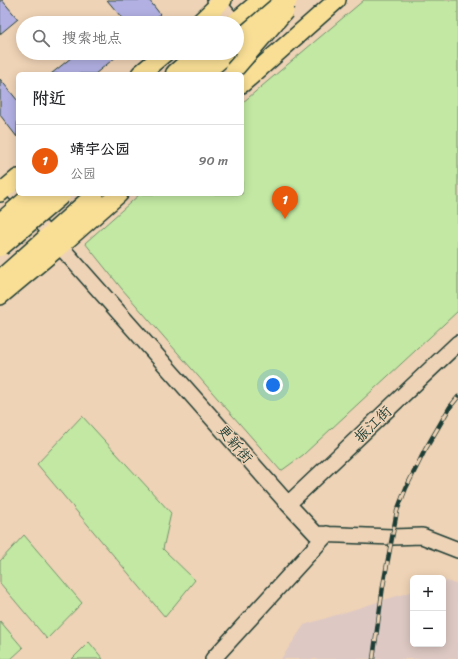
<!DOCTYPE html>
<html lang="zh">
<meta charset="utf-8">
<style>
:root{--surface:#fff;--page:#f2f2f2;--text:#202124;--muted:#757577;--line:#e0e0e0;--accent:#ea580c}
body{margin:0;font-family:Sriracha,"LXGW WenKai TC",sans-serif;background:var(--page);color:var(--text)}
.controls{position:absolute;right:12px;bottom:12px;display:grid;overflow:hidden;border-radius:6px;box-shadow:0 2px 10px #0003}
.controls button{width:36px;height:36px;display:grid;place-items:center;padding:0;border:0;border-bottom:1px solid var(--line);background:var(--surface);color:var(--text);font:20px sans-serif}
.you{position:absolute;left:273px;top:385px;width:14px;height:14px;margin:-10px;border:3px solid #fff;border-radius:50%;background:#1a73e8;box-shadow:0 0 0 6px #1a73e833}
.badge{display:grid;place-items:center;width:26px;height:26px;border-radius:50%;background:var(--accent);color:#fff;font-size:13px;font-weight:700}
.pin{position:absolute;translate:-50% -33px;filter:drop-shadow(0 1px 2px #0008)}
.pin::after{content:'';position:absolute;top:21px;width:14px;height:12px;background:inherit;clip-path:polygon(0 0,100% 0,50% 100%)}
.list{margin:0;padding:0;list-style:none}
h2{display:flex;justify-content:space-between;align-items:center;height:52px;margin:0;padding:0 16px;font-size:17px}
h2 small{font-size:13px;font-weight:400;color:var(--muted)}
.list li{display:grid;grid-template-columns:26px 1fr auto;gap:12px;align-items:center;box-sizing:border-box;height:72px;padding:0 16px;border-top:1px solid var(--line)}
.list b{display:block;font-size:15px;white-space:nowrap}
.list p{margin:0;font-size:13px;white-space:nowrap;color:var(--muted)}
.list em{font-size:13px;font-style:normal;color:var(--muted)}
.icon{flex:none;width:22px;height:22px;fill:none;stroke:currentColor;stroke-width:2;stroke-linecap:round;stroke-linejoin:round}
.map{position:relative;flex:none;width:458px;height:659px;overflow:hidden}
.search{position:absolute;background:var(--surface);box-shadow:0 2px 10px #0003;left:16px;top:16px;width:228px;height:44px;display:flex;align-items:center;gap:10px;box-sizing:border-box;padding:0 14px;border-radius:22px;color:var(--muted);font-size:15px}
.panel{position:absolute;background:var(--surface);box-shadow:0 2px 10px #0003;left:16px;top:72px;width:228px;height:124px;border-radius:6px}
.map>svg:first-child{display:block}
</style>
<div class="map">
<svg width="458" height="659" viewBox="0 0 458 659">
<rect width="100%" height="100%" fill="#efd3b6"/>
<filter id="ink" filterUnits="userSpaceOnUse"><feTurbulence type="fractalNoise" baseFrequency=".025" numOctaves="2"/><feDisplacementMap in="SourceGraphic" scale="8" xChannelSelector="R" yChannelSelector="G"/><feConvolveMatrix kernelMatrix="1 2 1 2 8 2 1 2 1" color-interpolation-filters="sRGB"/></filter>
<g filter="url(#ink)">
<path fill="#ddc8c3" d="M 447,581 L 458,585 L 458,659 L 281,659 L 304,625 L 413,591 L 413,644 L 443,644 L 443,582 Z"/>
<path fill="#c2e8a3" stroke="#70926c" d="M 364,0 L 458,0 L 458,311 L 303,455 L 281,471 L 122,289 L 85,243 L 140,194 L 242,194 L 242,103 Z
M 82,416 L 171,513 L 163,549 L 195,580 L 165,617 L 37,464 Z
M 24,535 L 82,603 L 47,639 L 0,583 L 0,561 Z
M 0,621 L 23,648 L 11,659 L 0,659 Z
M 89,642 L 103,659 L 72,659 Z"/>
<path fill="#b2b0e2" stroke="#1f3d34" d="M 0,0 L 2,0 L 18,19 L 0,34 Z
M 107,0 L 149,0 L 160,14 L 151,23 L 126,23 Z
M 77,53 L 113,53 L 116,57 L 95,74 L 51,74 Z
M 0,79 L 18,101 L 17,137 L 0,115 Z"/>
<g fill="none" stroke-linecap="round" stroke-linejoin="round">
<g stroke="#1f3d34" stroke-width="14">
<path id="street" d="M 7,187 L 53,238"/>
</g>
<g stroke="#1f3d34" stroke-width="18">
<path id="secondary" d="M 215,0 L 235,23
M 60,246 L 288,504 L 316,534 L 392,537 L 422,536 L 458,550
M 288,504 L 458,343
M 213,659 L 327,534"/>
</g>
<g stroke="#1f3d34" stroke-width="20">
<path id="primary" d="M 199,23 L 223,0
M 140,74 L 165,53
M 242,84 L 337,0
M 0,193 L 18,178
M 0,279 L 95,194
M 0,296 L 60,246 L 119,194"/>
</g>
<g stroke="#1f3d34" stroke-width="23">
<path id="highway" d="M 236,23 L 263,0
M 176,74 L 200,53
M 201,74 L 226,53"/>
</g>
<use href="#street" stroke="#efd3b6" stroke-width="11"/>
<use href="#secondary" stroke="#efd3b6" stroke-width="15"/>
<use href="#primary" stroke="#f9df96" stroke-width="17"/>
<use href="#highway" stroke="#f9df96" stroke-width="20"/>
<g stroke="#1f3d34" stroke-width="4.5">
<path id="rail" d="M 373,659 L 383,586 L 397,511 L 406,488 L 425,450 L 450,407 L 458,397"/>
</g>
<use href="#rail" stroke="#efd3b6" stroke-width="3" stroke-dasharray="9" stroke-linecap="butt"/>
<g stroke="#1f3d34" stroke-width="20" stroke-linecap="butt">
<path id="primary-bridge" d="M 234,70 L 285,11"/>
</g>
<g stroke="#1f3d34" stroke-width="23" stroke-linecap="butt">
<path id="highway-bridge" d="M 237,43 L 287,0
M 0,224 L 35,194
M 0,246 L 61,194"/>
</g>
<use href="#primary-bridge" stroke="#f9df96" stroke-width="17"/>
<use href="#highway-bridge" stroke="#f9df96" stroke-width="20"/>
</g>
</g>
<g text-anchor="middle" stroke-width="3" stroke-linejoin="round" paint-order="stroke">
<g font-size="15" fill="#1f3d34" stroke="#efd3b6">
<text transform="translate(373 424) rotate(-44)" y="5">振江街</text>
<text transform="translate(235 444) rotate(49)" y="5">更新街</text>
</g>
</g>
</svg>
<div class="controls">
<button>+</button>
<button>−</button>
</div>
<div class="you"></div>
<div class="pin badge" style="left:285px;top:219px">1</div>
<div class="search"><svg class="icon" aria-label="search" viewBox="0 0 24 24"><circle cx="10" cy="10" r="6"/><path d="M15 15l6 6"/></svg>搜索地点</div>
<section class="panel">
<h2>附近<small></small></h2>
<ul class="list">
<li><span class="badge">1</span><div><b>靖宇公园</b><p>公园</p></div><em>90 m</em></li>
</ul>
</section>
</div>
